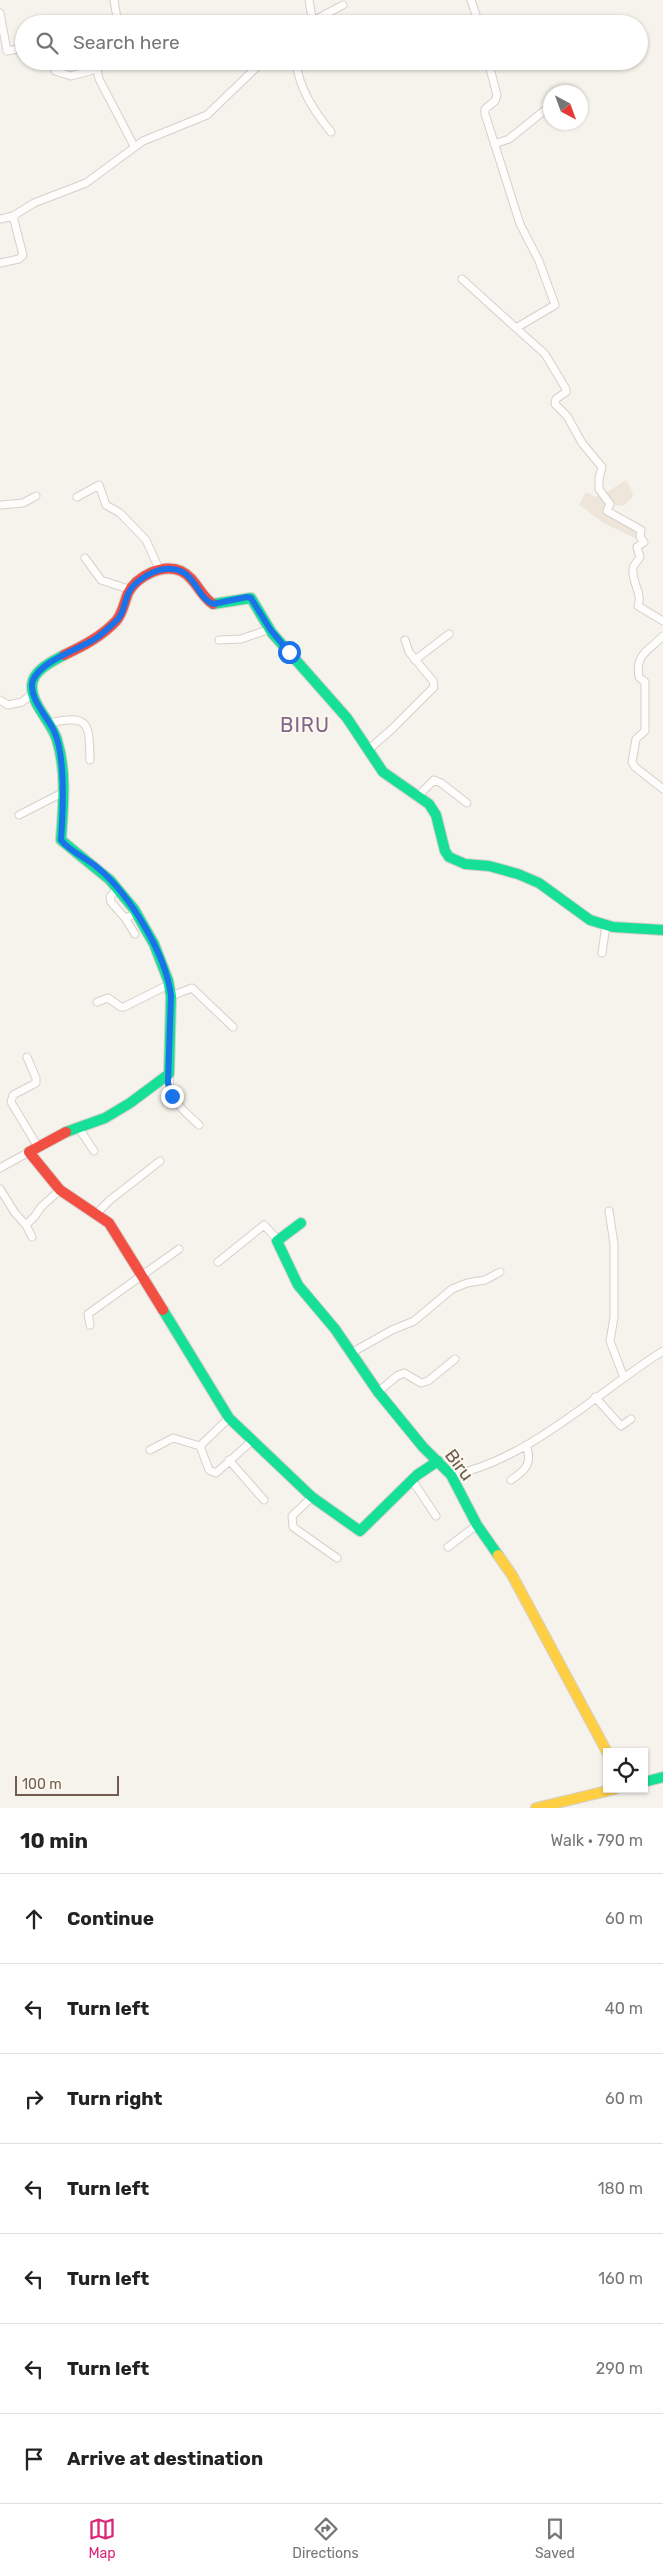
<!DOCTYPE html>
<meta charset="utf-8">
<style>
:root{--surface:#fff;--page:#f6f6f6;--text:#222;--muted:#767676;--line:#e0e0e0;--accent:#db2777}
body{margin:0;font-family:Rubik,sans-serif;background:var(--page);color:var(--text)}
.controls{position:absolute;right:15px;bottom:15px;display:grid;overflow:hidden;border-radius:0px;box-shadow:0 1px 4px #0004}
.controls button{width:45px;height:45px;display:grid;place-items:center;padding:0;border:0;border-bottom:1px solid var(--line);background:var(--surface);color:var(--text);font:25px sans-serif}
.compass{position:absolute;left:543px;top:85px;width:45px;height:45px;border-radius:50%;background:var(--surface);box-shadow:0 1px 4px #0004;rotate:139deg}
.scale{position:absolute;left:15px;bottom:12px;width:104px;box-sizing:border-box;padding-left:5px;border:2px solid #715d4f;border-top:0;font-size:14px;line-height:18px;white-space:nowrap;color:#715d4f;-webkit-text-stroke:4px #fdf8ee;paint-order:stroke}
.stop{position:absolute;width:15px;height:15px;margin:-11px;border:4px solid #1a73e8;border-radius:50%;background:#fff}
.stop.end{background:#1a73e8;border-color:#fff;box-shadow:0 1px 5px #0008}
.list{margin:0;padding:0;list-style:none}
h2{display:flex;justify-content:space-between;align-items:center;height:65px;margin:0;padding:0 20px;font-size:21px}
h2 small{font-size:16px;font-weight:400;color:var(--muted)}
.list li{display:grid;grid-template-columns:32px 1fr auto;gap:15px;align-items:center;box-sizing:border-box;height:90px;padding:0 20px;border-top:1px solid var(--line)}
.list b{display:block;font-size:19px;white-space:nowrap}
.list em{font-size:16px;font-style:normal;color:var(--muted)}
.icon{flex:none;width:28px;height:28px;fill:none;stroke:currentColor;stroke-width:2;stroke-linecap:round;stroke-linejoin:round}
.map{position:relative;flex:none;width:663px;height:1808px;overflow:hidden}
.search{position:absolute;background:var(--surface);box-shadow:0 1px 4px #0004;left:15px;right:15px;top:15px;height:55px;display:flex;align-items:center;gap:12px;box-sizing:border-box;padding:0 18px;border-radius:28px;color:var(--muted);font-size:19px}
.sheet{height:695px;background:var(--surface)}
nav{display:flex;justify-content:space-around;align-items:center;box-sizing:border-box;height:70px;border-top:1px solid var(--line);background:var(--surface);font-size:14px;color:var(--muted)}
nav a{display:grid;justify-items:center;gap:2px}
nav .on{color:var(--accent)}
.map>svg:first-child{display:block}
</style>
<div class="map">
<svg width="663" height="1808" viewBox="0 0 663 1808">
<rect width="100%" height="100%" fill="#f6f3ec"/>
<path fill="#eee6da" d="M 626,480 L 633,493 L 632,498 L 623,506 L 615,505 L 610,509 L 633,524 L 645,528 L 639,540 L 605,524 L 579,505 L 586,492 L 596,497 L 601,492 L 604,494 Z"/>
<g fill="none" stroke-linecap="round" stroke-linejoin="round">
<g stroke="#d5d0ca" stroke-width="9">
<path id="street" d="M 114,0 L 118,24
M 309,0 L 313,24
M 471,0 L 479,24
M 0,13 L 7,51 L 24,48
M 313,21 L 343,5
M 52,61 L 55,71 L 71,76 L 97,69
M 101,61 L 97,69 L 99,79 L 134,146
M 296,61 C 299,89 314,111 331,132
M 494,144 L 509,139 L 550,106
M 0,219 L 13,216 L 34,203 L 86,183 L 143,141 L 207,115 L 263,61
M 0,263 L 19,259 L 23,255 L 13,216
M 462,279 L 516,328 L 555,305 L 539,261 L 520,224 L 485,114 L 485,109 L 495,101 L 497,95 L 488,61
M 516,328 L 545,354 L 566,389 L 566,392 L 556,399 L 555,404 L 567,416 L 582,443 L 602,467 L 599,478 L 599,489 L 610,504 L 607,511 L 641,530 L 640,537 L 644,542 L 637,547 L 640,557 C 638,561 634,564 633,568 C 631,582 643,593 638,606 L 663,621
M 77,497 L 99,485 L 106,505 L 120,513 L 146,540 L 160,571
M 0,505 L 23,503 L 36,496
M 85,558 L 101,580 L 131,590
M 663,636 C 649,651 635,653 639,677 L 645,682 L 645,731 L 636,739 L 632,762 L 635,767 L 663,789
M 219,640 L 241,639 L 270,629
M 415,660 L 449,634
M 0,700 L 8,705 L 22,702 L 33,693
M 49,723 C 90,714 89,723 90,760
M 368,750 L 392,729 L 434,687 L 433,681 L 409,652 L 405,640
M 418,796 L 434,780 L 441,783 L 467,803
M 19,815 L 62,793
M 117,888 L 110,897 L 111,902 L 125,918 L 136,914
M 125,918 L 135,934
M 602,953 L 606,925
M 171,996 L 192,988 L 233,1027
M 97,1002 L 108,998 L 121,1007 L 124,1007 L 170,984
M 27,1057 L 36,1078 L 36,1083 L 13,1095 L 11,1102 L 38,1147
M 169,1074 C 168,1100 181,1108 199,1125
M 78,1127 L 94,1151
M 0,1168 L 29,1152
M 0,1189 L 15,1213 L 26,1225
M 609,1211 L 614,1244 L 614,1317 L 610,1341 L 624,1378
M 99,1217 L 99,1211 L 110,1200 L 160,1161
M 32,1237 L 26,1225 L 35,1216 L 41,1207 L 60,1190
M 218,1262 L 264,1225 L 277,1239
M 90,1325 L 88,1314 L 179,1249
M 351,1353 L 392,1330 L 414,1321 L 452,1289 L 467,1283 L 485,1280 L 500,1272
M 378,1392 L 397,1376 L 404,1373 L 421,1383 L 428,1381 L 455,1359
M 595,1397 L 621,1426 L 631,1419
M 200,1446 L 209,1470 L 216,1473 L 253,1440
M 150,1450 L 173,1438 L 200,1446 L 229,1418
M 229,1460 L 264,1500
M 451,1475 C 526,1462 599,1391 663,1351
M 412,1480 L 436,1516
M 511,1480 C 526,1470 533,1463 526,1445
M 312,1497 L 292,1516 L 293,1527 L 337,1558
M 448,1547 L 477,1525"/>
</g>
<g stroke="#d6d0ca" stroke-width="12">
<path id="fast" d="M 213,604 L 251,598 L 272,633 L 347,718 L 383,772 L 429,804 L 436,815 L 445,851 L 449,857 L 465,864 L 489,866 L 518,874 L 539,883 L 590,920 L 613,927 L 663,930
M 64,655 C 53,661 33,670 32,685 C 31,705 52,722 57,740 C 67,772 63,808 61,840 L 110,880 L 134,909 L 154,944 L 168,980 L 171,996 L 169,1074 L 130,1103 L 105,1118 L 66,1132
M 301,1223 L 277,1241 L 298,1285 L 335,1329 L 378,1392 L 423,1447 L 451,1475 L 477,1525 L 498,1555
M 163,1310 L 229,1418 L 312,1497 L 360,1531 L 417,1475 L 438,1461
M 644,1782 L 663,1777"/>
</g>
<g stroke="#d6d0ca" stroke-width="12">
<path id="slow" d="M 498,1555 L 512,1575 L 607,1752
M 536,1808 L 615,1789"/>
</g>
<g stroke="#d6d0ca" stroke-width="12">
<path id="jam" d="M 64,655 C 83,646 101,637 116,621 C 123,613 124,603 128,593 C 137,576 163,563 181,571 C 196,578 200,596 213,604
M 66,1132 L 29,1152 L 60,1190 L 109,1223 L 163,1310"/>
</g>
<use href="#street" stroke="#fefdfc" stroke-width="7"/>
<use href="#fast" stroke="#16e098" stroke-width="10"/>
<use href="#slow" stroke="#ffcf43" stroke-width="10"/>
<use href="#jam" stroke="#f24e42" stroke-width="10"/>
</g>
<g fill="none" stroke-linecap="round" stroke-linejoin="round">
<path stroke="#1a73e8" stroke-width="6" d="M 172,1096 L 168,1083 L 171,996 C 166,954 130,895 98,868 C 87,858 70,852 61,840 C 63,812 66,756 54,731 C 48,717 27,697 33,680 C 41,661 77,650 93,640 C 100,636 107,629 113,624 C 124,615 123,606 128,594 C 134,580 157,567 172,569 C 196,571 195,596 213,604 L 247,597 L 251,598 L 270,629 L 289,652"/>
</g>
<g text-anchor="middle" stroke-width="4" stroke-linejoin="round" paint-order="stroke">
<g font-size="18" fill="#715d4f" stroke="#fdf8ee">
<text transform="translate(459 1465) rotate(53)" y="6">Biru</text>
</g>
<g font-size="20" letter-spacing="1" fill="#82668d" stroke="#fdf8ee">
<text x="305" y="732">BIRU</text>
</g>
</g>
</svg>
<div class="controls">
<button><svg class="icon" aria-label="locate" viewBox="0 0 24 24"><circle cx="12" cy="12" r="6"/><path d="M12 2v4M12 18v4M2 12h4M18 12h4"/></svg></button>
</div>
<svg class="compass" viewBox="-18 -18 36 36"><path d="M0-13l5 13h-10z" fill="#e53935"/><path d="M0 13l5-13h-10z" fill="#767676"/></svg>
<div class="scale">100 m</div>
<div class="stop" style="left:289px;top:652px"></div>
<div class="stop end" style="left:172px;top:1096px"></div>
<div class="search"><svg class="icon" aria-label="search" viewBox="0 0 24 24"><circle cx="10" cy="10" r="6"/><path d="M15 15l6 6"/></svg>Search here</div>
</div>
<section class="sheet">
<h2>10 min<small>Walk · 790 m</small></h2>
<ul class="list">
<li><svg class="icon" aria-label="ahead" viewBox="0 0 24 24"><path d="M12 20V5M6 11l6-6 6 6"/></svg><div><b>Continue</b></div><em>60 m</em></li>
<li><svg class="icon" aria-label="left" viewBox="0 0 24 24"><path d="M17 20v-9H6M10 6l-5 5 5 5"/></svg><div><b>Turn left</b></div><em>40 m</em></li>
<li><svg class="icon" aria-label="right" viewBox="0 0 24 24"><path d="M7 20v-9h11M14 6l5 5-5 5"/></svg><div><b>Turn right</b></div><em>60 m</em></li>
<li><svg class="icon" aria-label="left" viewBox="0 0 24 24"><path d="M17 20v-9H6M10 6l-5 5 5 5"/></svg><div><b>Turn left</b></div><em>180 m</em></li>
<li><svg class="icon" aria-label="left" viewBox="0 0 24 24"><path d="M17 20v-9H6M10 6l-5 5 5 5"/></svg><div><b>Turn left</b></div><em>160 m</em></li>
<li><svg class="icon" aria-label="left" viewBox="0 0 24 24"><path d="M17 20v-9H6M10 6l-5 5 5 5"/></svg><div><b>Turn left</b></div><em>290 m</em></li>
<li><svg class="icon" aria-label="arrive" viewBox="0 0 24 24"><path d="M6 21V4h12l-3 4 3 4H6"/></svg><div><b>Arrive at destination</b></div></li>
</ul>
</section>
<nav>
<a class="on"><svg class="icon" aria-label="map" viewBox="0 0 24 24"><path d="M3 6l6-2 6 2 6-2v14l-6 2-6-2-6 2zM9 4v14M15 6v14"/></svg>Map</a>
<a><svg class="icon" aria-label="directions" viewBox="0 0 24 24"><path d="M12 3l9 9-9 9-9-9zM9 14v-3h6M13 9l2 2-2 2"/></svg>Directions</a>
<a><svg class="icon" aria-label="saved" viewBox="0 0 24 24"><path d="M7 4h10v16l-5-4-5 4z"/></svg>Saved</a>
</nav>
